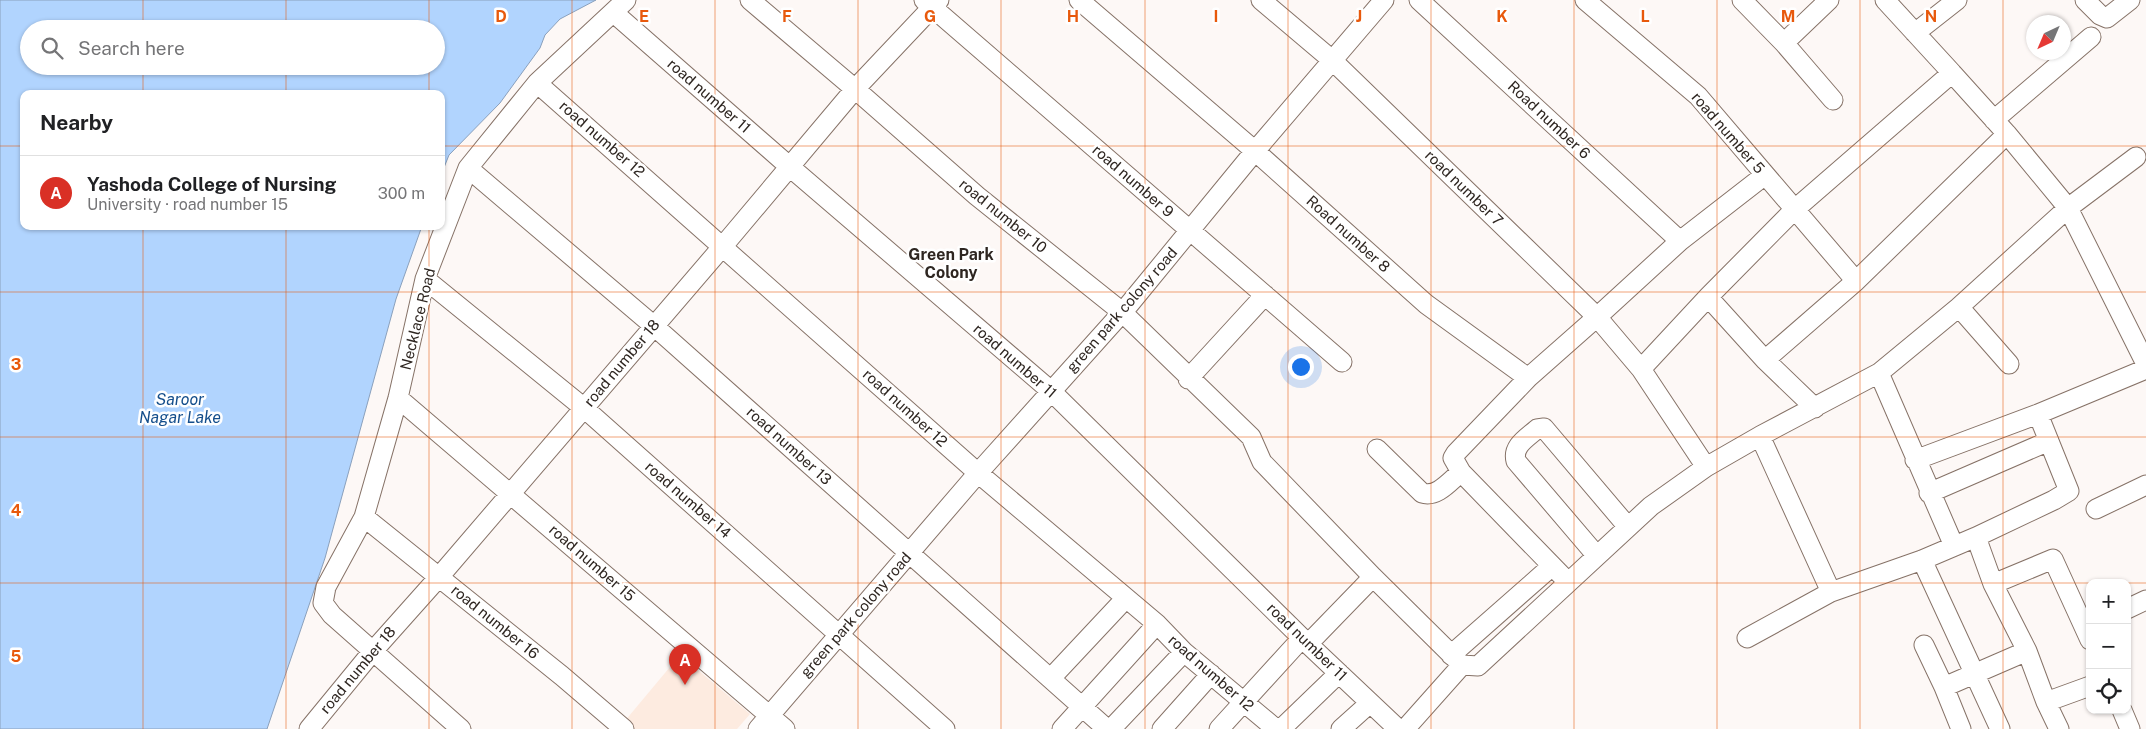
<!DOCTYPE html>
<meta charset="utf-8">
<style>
:root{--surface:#fff;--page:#f6f6f6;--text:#202124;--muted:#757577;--line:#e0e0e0;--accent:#d93025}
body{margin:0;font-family:"Public Sans",sans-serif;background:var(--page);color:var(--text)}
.controls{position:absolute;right:15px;bottom:15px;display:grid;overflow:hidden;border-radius:10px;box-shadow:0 1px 4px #0004}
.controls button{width:45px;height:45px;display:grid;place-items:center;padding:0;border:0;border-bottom:1px solid var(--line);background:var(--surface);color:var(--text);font:25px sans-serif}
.compass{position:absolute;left:2026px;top:15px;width:45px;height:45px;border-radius:50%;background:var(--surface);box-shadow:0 1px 4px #0004;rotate:224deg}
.you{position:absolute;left:1300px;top:366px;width:18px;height:18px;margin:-12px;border:4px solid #fff;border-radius:50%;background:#1a73e8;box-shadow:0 0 0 8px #1a73e833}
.badge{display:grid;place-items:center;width:32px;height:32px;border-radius:50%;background:var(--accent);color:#fff;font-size:16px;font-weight:700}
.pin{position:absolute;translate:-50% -41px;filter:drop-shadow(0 1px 2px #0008)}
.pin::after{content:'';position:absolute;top:26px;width:18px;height:15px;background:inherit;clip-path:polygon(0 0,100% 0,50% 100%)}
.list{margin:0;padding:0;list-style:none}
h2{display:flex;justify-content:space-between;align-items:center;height:65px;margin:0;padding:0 20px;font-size:21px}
h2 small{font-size:16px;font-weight:400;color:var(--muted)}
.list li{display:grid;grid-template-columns:32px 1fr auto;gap:15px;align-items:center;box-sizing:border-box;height:75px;padding:0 20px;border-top:1px solid var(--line)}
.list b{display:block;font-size:19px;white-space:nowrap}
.list p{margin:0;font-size:16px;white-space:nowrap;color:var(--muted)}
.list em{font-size:16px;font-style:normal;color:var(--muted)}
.icon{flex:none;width:28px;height:28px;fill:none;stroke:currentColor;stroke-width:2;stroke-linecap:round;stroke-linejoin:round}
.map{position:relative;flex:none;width:2146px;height:729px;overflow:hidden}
.search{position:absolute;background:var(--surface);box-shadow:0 1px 4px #0004;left:20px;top:20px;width:425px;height:55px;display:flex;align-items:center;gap:12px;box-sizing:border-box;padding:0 18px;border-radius:28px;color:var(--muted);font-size:19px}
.panel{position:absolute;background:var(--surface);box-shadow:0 1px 4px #0004;left:20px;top:90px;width:425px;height:140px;border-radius:10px}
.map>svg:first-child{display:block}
</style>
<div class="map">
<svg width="2146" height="729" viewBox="0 0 2146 729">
<rect width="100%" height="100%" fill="#fdf8f6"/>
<path fill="#fdebe0" d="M 680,655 L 750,714 L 737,729 L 633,729 L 624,722 Z"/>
<path fill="#b1d4fe" stroke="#8aa0bc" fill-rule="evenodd" d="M 0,0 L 596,0 L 560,19 L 545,35 L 540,48 L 500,103 L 449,155 L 441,175 L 441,94 L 24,94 L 24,226 L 422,226 L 396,299 L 325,558 L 267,729 L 0,729 ZM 29,29 L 436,29 L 436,66 L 29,66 Z"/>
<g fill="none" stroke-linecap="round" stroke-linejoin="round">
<g stroke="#867267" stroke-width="21">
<path id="minor" d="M 750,0 L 855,89 L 977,196 L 1122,312 L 1251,437 L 1262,462 L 1373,577 L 1462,665
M 924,0 L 1342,362
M 1079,0 L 1255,151 L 1426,304 L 1528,378 L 1456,453 L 1453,458 L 1461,472
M 1261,0 L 1332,60 L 1597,317 L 1528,378
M 1419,0 L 1680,241
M 1585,0 L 1698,96 L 1856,281
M 1742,0 L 1784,43 L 1829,0
M 1885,0 L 1952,73
M 2085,0 L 2100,15 L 2107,18 L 2130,0
M 614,13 L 790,167 L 1051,391 L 1308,644 L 1398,729
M 1915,33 L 1957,0
M 1784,43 L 1833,100
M 537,83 L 978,473 L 1157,624 L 1184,652 L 1276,729
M 1994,120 L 2091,37
M 468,168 L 654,326 L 1107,729
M 425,279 L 584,408 L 945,729
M 1708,297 L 1794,210 L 1952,73 L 2007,134 L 2068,208 L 2136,157
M 1959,307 L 2009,364
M 1765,360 L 1856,281 L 2007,134
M 1641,369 L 1708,297 L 1765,360 L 1815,408
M 1879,373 L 1959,307 L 2068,208 L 2146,364
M 1188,379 L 1265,295
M 398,398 L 785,729
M 1760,436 L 1831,592
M 1377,449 L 1422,493 C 1437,498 1450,481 1461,472 L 1568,582
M 1915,460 L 2038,414 L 2146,369
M 1706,467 L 1641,369 L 1597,317 L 1680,241 L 1765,175
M 1929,493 L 2049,441
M 2096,509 L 2146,485
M 364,517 L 562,676 L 624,729
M 1976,537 L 2054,500 L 2069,491 L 2038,414
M 1597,556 L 1516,461 C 1512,446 1527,438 1537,429 L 1544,428 L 1628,527
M 1922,560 L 2000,729
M 1993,584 L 2053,559 L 2090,640
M 2127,609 L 2146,600
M 1747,638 L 1831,592 L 1922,560 L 1976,537 L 1993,584 L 2027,651 L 2046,702 L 2059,729
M 1308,644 L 1373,577
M 1924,645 L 1944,687
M 1451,655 L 1552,566
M 1051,678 L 1126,598
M 2046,702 L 2090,686
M 2122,710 L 2130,729
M 309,729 L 373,651 L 439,577 L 723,246 L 855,89 L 939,0
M 461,729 L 332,615 L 323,603 L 326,587 L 364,517 L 398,398 L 425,279 L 468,168 L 537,83 L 626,0
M 758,729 L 978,473 L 1127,307 L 1255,151 L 1384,0
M 1062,729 L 1157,624
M 1111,729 L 1184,652
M 1162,729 L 1211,674
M 1219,729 L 1302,638
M 1281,729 L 1339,673
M 1341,729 L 1370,703
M 1405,729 L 1462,665 L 1478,666 L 1651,506 L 1706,467 L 1760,436 L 1879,373 L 1954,546
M 1961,729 L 1944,687 L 2027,651"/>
</g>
<use href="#minor" stroke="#fff" stroke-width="19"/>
</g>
<path fill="none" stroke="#e8590c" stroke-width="1" stroke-opacity="0.55" d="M 143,0 L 143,29M 286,0 L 286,29M 429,0 L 429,29M 572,0 L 572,729M 715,0 L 715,729M 858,0 L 858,729M 1001,0 L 1001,729M 1145,0 L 1145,729M 1288,0 L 1288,729M 1431,0 L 1431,729M 1574,0 L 1574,729M 1717,0 L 1717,729M 1860,0 L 1860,729M 2003,0 L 2003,729M 143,66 L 143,94M 286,66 L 286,94M 429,66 L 429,94M 0,146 L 24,146M 441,146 L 2146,146M 143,226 L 143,729M 286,226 L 286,729M 429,226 L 429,729M 0,292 L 2146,292M 0,437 L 2146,437M 0,583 L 2090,583M 2127,583 L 2146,583"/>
<g text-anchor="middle" stroke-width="5" stroke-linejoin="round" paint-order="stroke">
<g font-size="15" fill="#2e2621" stroke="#fff">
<text transform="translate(709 96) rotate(41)" y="5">road number 11</text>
<text transform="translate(1549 120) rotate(43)" y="5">Road number 6</text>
<text transform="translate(1728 133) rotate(49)" y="5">road number 5</text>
<text transform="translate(602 139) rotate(41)" y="5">road number 12</text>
<text transform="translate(1133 181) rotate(41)" y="5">road number 9</text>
<text transform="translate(1464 188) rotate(44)" y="5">road number 7</text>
<text transform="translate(1003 216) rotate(39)" y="5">road number 10</text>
<text transform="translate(1348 234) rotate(42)" y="5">Road number 8</text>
<text transform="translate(1122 310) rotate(-49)" y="5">green park colony road</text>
<text transform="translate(418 319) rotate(-76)" y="5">Necklace Road</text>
<text transform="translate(1015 361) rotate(41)" y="5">road number 11</text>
<text transform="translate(622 363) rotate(-50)" y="5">road number 18</text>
<text transform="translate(905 408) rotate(42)" y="5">road number 12</text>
<text transform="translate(789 446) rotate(42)" y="5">road number 13</text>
<text transform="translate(688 500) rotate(41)" y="5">road number 14</text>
<text transform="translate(592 563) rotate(41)" y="5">road number 15</text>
<text transform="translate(856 615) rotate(-49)" y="5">green park colony road</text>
<text transform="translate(495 622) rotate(39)" y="5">road number 16</text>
<text transform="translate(1307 642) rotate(44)" y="5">road number 11</text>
<text transform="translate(358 670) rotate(-50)" y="5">road number 18</text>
<text transform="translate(1211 673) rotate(41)" y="5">road number 12</text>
</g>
<g font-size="16" font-weight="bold" fill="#2e2621" stroke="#fff">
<text x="951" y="260">Green Park<tspan x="951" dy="18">Colony</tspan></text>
</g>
<g font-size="16" font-style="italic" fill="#144e8b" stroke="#fff">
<text x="180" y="405">Saroor<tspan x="180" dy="18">Nagar Lake</tspan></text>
</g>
</g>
<g font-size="16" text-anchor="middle" font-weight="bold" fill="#e8590c" stroke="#fff" stroke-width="5" stroke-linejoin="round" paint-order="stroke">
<text x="501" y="22">D</text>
<text x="644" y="22">E</text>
<text x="787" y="22">F</text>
<text x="930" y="22">G</text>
<text x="1073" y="22">H</text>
<text x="1216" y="22">I</text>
<text x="1359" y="22">J</text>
<text x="1502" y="22">K</text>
<text x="1645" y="22">L</text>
<text x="1788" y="22">M</text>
<text x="1931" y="22">N</text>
<text x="16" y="370">3</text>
<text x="16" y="516">4</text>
<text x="16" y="662">5</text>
</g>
</svg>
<div class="controls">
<button>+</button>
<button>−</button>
<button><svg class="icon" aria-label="locate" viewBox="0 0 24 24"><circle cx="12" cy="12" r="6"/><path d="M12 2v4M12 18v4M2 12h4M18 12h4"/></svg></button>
</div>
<svg class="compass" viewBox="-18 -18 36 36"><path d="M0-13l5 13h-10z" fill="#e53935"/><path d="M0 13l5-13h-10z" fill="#757577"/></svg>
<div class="you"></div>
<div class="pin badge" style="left:685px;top:685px">A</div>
<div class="search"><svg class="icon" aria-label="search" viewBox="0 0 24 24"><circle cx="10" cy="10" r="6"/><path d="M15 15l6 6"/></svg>Search here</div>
<section class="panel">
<h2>Nearby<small></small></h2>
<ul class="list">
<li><span class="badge">A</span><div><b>Yashoda College of Nursing</b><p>University · road number 15</p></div><em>300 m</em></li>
</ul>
</section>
</div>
